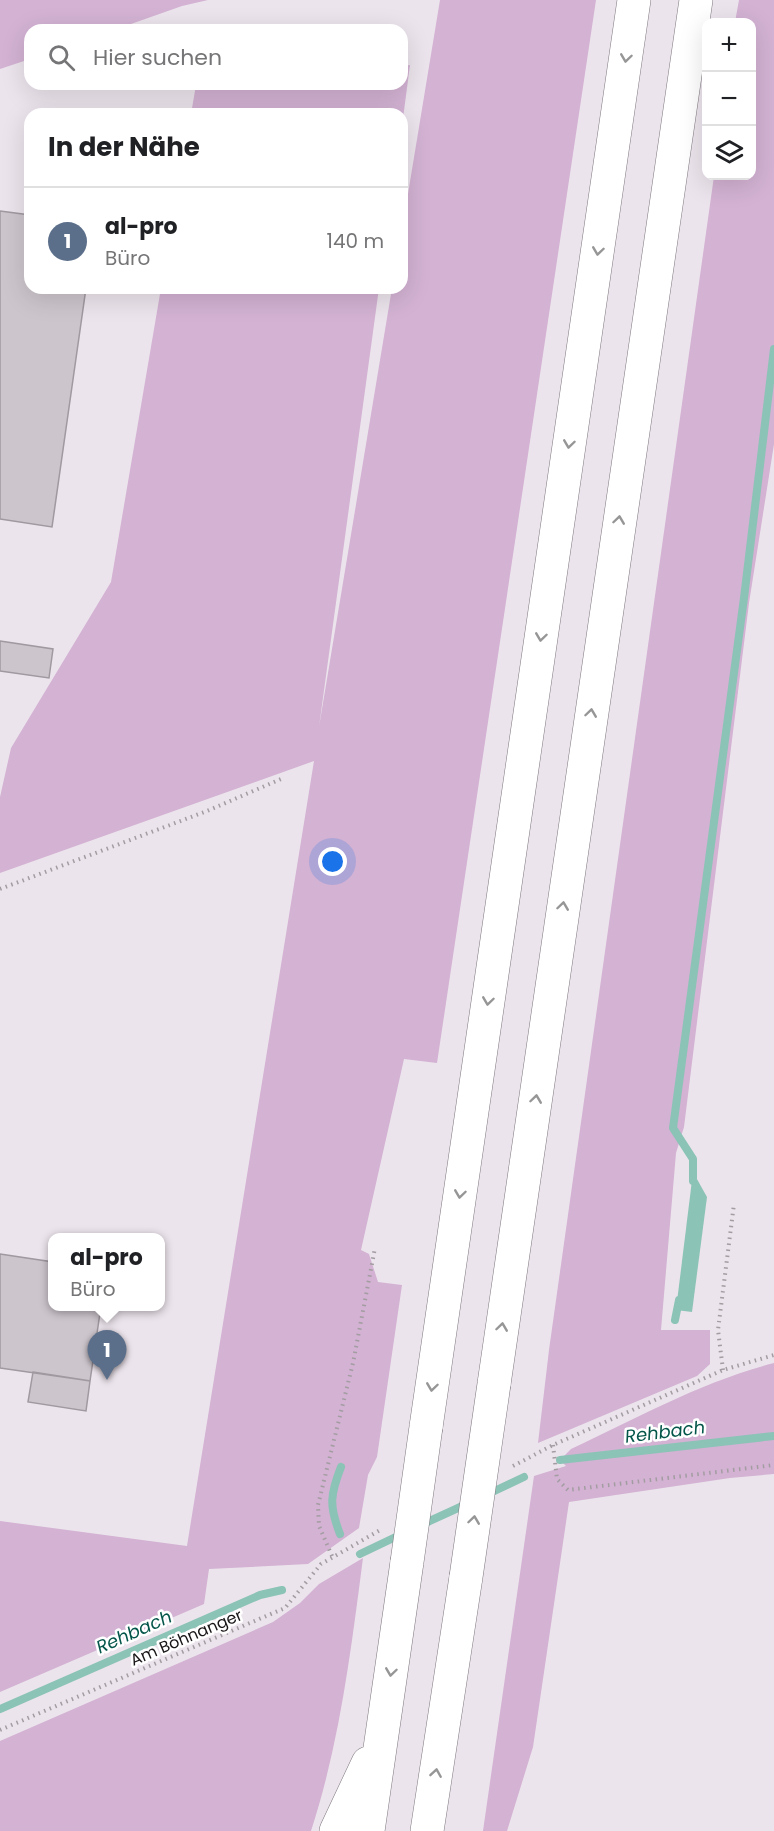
<!DOCTYPE html>
<html lang="de">
<meta charset="utf-8">
<style>
:root{--surface:#fff;--page:#f6f6f6;--text:#202124;--muted:#757577;--line:#e0e0e0;--accent:#db2777}
body{margin:0;font-family:Poppins,sans-serif;background:var(--page);color:var(--text)}
.controls{position:absolute;right:18px;top:18px;display:grid;overflow:hidden;border-radius:12px;box-shadow:0 6px 24px #0002}
.controls button{width:54px;height:54px;display:grid;place-items:center;padding:0;border:0;border-bottom:2px solid var(--line);background:var(--surface);color:var(--text);font:30px sans-serif}
.you{position:absolute;left:333px;top:862px;width:21px;height:21px;margin:-15px;border:4px solid #fff;border-radius:50%;background:#1a73e8;box-shadow:0 0 0 9px #1a73e833}
.badge{display:grid;place-items:center;width:39px;height:39px;border-radius:50%;background:var(--accent);color:#fff;font-size:20px;font-weight:700}
.pin{position:absolute;translate:-50% -50px;filter:drop-shadow(0 2px 3px #0008)}
.pin::after{content:'';position:absolute;top:32px;width:21px;height:18px;background:inherit;clip-path:polygon(0 0,100% 0,50% 100%)}
.popup{position:absolute;left:48px;top:1233px;width:117px;height:78px;box-sizing:border-box;display:grid;place-content:center;border-radius:12px;background:var(--surface);filter:drop-shadow(0 2px 4px #0005);font-size:20px;white-space:nowrap;color:var(--muted)}
.popup b{font-size:22px;color:var(--text)}
.popup::after{content:'';position:absolute;left:50%;top:100%;margin-left:-12px;border:12px solid transparent;border-top-color:var(--surface)}
.list{margin:0;padding:0;list-style:none}
h2{display:flex;justify-content:space-between;align-items:center;height:78px;margin:0;padding:0 24px;font-size:26px}
h2 small{font-size:20px;font-weight:400;color:var(--muted)}
.list li{display:grid;grid-template-columns:39px 1fr auto;gap:18px;align-items:center;box-sizing:border-box;height:108px;padding:0 24px;border-top:2px solid var(--line)}
.list b{display:block;font-size:22px;white-space:nowrap}
.list p{margin:0;font-size:20px;white-space:nowrap;color:var(--muted)}
.list em{font-size:20px;font-style:normal;color:var(--muted)}
.icon{flex:none;width:33px;height:33px;fill:none;stroke:currentColor;stroke-width:2;stroke-linecap:round;stroke-linejoin:round}
.map{position:relative;flex:none;width:774px;height:1831px;overflow:hidden}
.search{position:absolute;background:var(--surface);box-shadow:0 6px 24px #0002;left:24px;top:24px;width:384px;height:66px;display:flex;align-items:center;gap:15px;box-sizing:border-box;padding:0 21px;border-radius:18px;color:var(--muted);font-size:22px}
.panel{position:absolute;background:var(--surface);box-shadow:0 6px 24px #0002;left:24px;top:108px;width:384px;height:186px;border-radius:18px}
.map>svg:first-child{display:block}
</style>
<div class="map">
<svg width="774" height="1831" viewBox="0 0 774 1831">
<rect width="100%" height="100%" fill="#ece4ec"/>
<path fill="#d3b2d3" d="M 0,0 L 208,0 L 182,6 L 114,30 L 30,30 L 30,59 L 0,69 Z
M 440,0 L 596,0 L 437,1063 L 404,1059 L 361,1250 L 369,1254 L 378,1282 L 402,1285 L 377,1457 L 368,1475 L 359,1528 L 308,1564 L 209,1569 L 204,1604 L 0,1692 L 0,1521 L 187,1546 L 314,761 L 0,873 L 0,797 L 11,748 L 111,582 L 161,288 L 379,288 L 319,727 L 392,288 L 402,288 L 402,230 Z
M 739,0 L 774,0 L 774,444 L 749,603 L 684,1127 L 676,1153 L 661,1330 L 710,1330 L 710,1364 L 697,1376 L 538,1443 L 549,1350 L 714,176 L 752,176 L 752,22 L 735,22 Z
M 410,65 L 402,126 L 402,114 L 191,114 L 196,85 L 402,84 L 402,66 Z
M 774,1363 L 774,1474 L 730,1478 L 569,1502 L 533,1747 L 507,1831 L 483,1831 L 534,1476 L 566,1466 L 560,1460 L 571,1449 C 637,1418 703,1381 774,1363 Z
M 363,1558 C 351,1650 340,1742 311,1831 L 0,1831 L 0,1741 L 273,1622 L 300,1603 L 319,1584 Z"/>
<path fill="#8bc3b6" d="M 693,1172 L 707,1197 L 692,1312 L 676,1310 Z"/>
<g fill="none" stroke-linecap="round" stroke-linejoin="round">
<path stroke="#8bc3b6" stroke-width="8" d="M 693,1181 L 693,1159 L 673,1128 L 744,598 L 774,349
M 675,1320 L 679,1300
M 560,1460 L 774,1436
M 486,1495 L 524,1477
M 421,1525 L 469,1503
M 340,1534 C 329,1506 330,1495 341,1467
M 360,1554 L 404,1533
M 0,1709 L 260,1595 L 282,1590"/>
</g>
<path fill="#ccc5cc" stroke="#a099a0" stroke-width="1.5" d="M 0,211 L 30,215 L 30,288 L 86,288 L 52,527 L 0,519 Z
M 0,641 L 53,649 L 49,678 L 0,671 Z
M 0,1254 L 53,1262 L 53,1306 L 101,1306 L 90,1381 L 0,1368 Z
M 33,1372 L 90,1381 L 86,1411 L 28,1402 Z"/>
<g fill="none" stroke-linecap="round" stroke-linejoin="round">
<g stroke="#7d777d" stroke-width="34">
<path id="highway" d="M 494,1384 L 696,0
M 426,1427 L 634,0
M 336,1831 L 368,1763
M 368,1831 L 407,1562
M 427,1831 L 466,1577"/>
</g>
<path stroke="#a39da2" stroke-width="4" stroke-dasharray="1.5 4.5" stroke-linecap="butt" d="M 0,889 L 207,811 L 281,779
M 723,1370 L 718,1330 L 734,1204
M 553,1445 L 557,1479 L 568,1490 L 774,1465
M 513,1466 L 553,1445 L 723,1370 L 774,1355
M 332,1556 L 319,1526 L 318,1505 L 353,1363 L 375,1248
M 0,1730 L 285,1608 L 321,1564 L 382,1529"/>
<use href="#highway" stroke="#fff" stroke-width="33"/>
<g stroke="#7d777d" stroke-width="34" stroke-linecap="butt">
<path id="highway-bridge" d="M 407,1562 L 426,1427
M 466,1577 L 494,1384"/>
</g>
<use href="#highway-bridge" stroke="#fff" stroke-width="33"/>
</g>
<defs><path id="oneway-chevron" d="M-2-3.5L2.5 0L-2 3.5" fill="none" stroke-width="1.6" stroke-linecap="round" stroke-linejoin="round" transform="scale(1.5)"/></defs>
<g stroke="#979697">
<use href="#oneway-chevron" transform="translate(626 58) rotate(98)"/>
<use href="#oneway-chevron" transform="translate(598 251) rotate(98)"/>
<use href="#oneway-chevron" transform="translate(569 444) rotate(98)"/>
<use href="#oneway-chevron" transform="translate(619 520) rotate(-82)"/>
<use href="#oneway-chevron" transform="translate(541 637) rotate(98)"/>
<use href="#oneway-chevron" transform="translate(591 713) rotate(-82)"/>
<use href="#oneway-chevron" transform="translate(563 906) rotate(-82)"/>
<use href="#oneway-chevron" transform="translate(488 1001) rotate(98)"/>
<use href="#oneway-chevron" transform="translate(536 1099) rotate(-82)"/>
<use href="#oneway-chevron" transform="translate(460 1194) rotate(98)"/>
<use href="#oneway-chevron" transform="translate(502 1327) rotate(-82)"/>
<use href="#oneway-chevron" transform="translate(432 1387) rotate(98)"/>
<use href="#oneway-chevron" transform="translate(474 1520) rotate(-82)"/>
<use href="#oneway-chevron" transform="translate(391 1672) rotate(98)"/>
<use href="#oneway-chevron" transform="translate(436 1773) rotate(-81)"/>
</g>
<g text-anchor="middle" stroke-width="5" stroke-linejoin="round" paint-order="stroke">
<g font-size="16" fill="#181517" stroke="#fff">
<text transform="translate(186 1637) rotate(-23)" y="6">Am Böhnanger</text>
</g>
<g font-size="18" font-style="italic" fill="#05564a" stroke="#fff">
<text transform="translate(665 1432) rotate(-7)" y="6">Rehbach</text>
<text transform="translate(134 1632) rotate(-24)" y="6">Rehbach</text>
</g>
</g>
</svg>
<div class="controls">
<button>+</button>
<button>−</button>
<button><svg class="icon" aria-label="layers" viewBox="0 0 24 24"><path d="M12 4l9 5-9 5-9-5zM3 14l9 5 9-5"/></svg></button>
</div>
<div class="you"></div>
<div class="pin badge" style="left:107px;top:1380px;background:#5c6f8a">1</div>
<div class="popup"><b>al-pro</b>Büro</div>
<div class="search"><svg class="icon" aria-label="search" viewBox="0 0 24 24"><circle cx="10" cy="10" r="6"/><path d="M15 15l6 6"/></svg>Hier suchen</div>
<section class="panel">
<h2>In der Nähe<small></small></h2>
<ul class="list">
<li><span class="badge" style="background:#5c6f8a">1</span><div><b>al-pro</b><p>Büro</p></div><em>140 m</em></li>
</ul>
</section>
</div>
